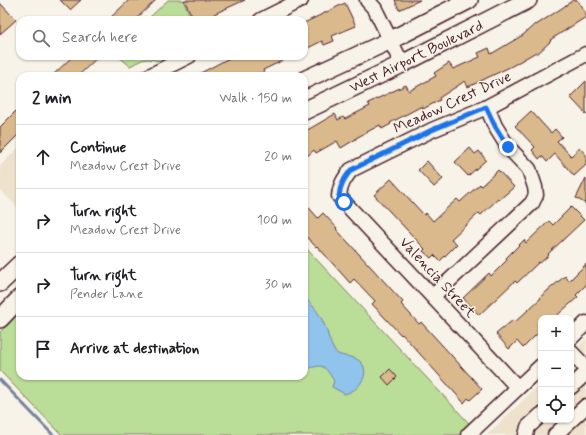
<!DOCTYPE html>
<meta charset="utf-8">
<style>
:root{--surface:#fff;--page:#f2f2f2;--text:#202124;--muted:#757577;--line:#e0e0e0}
body{margin:0;font-family:Mynerve,sans-serif;background:var(--page);color:var(--text)}
.controls{position:absolute;right:12px;bottom:12px;display:grid;overflow:hidden;border-radius:8px;box-shadow:0 1px 3px #0004}
.controls button{width:36px;height:36px;display:grid;place-items:center;padding:0;border:0;border-bottom:1px solid var(--line);background:var(--surface);color:var(--text);font:20px sans-serif}
.stop{position:absolute;width:12px;height:12px;margin:-9px;border:3px solid #1a73e8;border-radius:50%;background:#fff}
.stop.end{background:#1a73e8;border-color:#fff;box-shadow:0 1px 4px #0008}
.list{margin:0;padding:0;list-style:none}
h2{display:flex;justify-content:space-between;align-items:center;height:52px;margin:0;padding:0 16px;font-size:17px}
h2 small{font-size:13px;font-weight:400;color:var(--muted)}
.list li{display:grid;grid-template-columns:26px 1fr auto;gap:12px;align-items:center;box-sizing:border-box;height:64px;padding:0 16px;border-top:1px solid var(--line)}
.list b{display:block;font-size:15px;white-space:nowrap}
.list p{margin:0;font-size:13px;white-space:nowrap;color:var(--muted)}
.list em{font-size:13px;font-style:normal;color:var(--muted)}
.icon{flex:none;width:22px;height:22px;fill:none;stroke:currentColor;stroke-width:2;stroke-linecap:round;stroke-linejoin:round}
.map{position:relative;flex:none;width:586px;height:435px;overflow:hidden}
.search{position:absolute;background:var(--surface);box-shadow:0 1px 3px #0004;left:16px;top:16px;width:292px;height:44px;display:flex;align-items:center;gap:10px;box-sizing:border-box;padding:0 14px;border-radius:12px;color:var(--muted);font-size:15px}
.panel{position:absolute;background:var(--surface);box-shadow:0 1px 3px #0004;left:16px;top:72px;width:292px;height:308px;border-radius:12px}
.map>svg:first-child{display:block}
</style>
<div class="map">
<svg width="586" height="435" viewBox="0 0 586 435">
<rect width="100%" height="100%" fill="#f7f3e8"/>
<filter id="ink" filterUnits="userSpaceOnUse"><feTurbulence type="fractalNoise" baseFrequency=".025" numOctaves="2"/><feDisplacementMap in="SourceGraphic" scale="8" xChannelSelector="R" yChannelSelector="G"/><feConvolveMatrix kernelMatrix="1 2 1 2 8 2 1 2 1" color-interpolation-filters="sRGB"/></filter>
<g filter="url(#ink)">
<path fill="#eee2cd" d="M 20,146 L 20,210 L 0,190 L 0,166 Z
M 586,339 L 586,435 L 487,435 L 541,383 L 541,420 L 571,420 L 571,354 Z"/>
<path fill="#badd97" stroke="#827e61" d="M 168,0 L 183,0 L 192,20 L 147,20 Z
M 118,56 L 169,56 L 160,61 L 148,59 L 142,60 L 130,66 Z
M 304,246 L 480,435 L 62,435 L 0,371 L 0,332 L 20,312 L 20,376 L 304,376 Z"/>
<path fill="#90c4ed" stroke="#74829f" d="M 304,297 C 312,304 320,314 324,324 C 328,332 329,342 334,350 C 340,360 357,352 364,367 C 365,371 365,376 363,379 C 359,387 354,391 345,394 L 332,387 L 334,381 C 323,363 323,364 304,370 Z"/>
<g fill="none" stroke-linecap="round" stroke-linejoin="round">
<path stroke="#74829f" stroke-width="3" d="M 0,380 L 53,435"/>
</g>
<path fill="#dab98d" stroke="#4a1f2b" d="M 60,0 L 81,0 L 70,10 Z
M 129,0 L 156,0 L 135,20 L 108,20 Z
M 184,0 L 245,0 L 214,14 L 214,15 L 203,20 L 194,20 Z
M 395,0 L 420,0 L 399,10 Z
M 573,0 L 577,0 L 586,14 L 586,17 L 550,40 L 551,41 L 537,54 L 536,52 L 512,66 L 468,87 L 465,81 L 439,98 L 440,100 L 423,109 L 422,106 L 390,123 L 391,124 L 382,129 L 380,125 L 356,138 L 356,139 L 341,148 L 337,141 L 316,153 L 314,150 L 304,159 L 304,132 L 335,114 L 338,120 L 343,117 L 345,119 L 370,106 L 368,103 L 406,85 L 409,91 L 436,76 L 434,73 L 449,63 L 453,69 L 480,57 L 478,53 L 489,48 L 491,54 L 523,35 L 535,24 L 536,25 L 562,8 Z
M 0,3 L 16,20 L 0,34 Z
M 345,3 L 356,26 L 332,36 L 334,41 L 324,45 L 322,41 L 304,50 L 304,23 Z
M 73,56 L 99,56 L 78,76 L 52,76 Z
M 233,56 L 292,56 L 263,70 L 264,72 L 254,76 L 195,76 Z
M 586,81 L 586,114 L 570,97 Z
M 20,107 L 20,133 L 0,153 L 0,127 Z
M 531,111 L 551,133 L 555,129 L 562,137 L 557,141 L 571,156 L 580,148 L 586,155 L 586,165 L 574,176 L 555,154 L 547,162 L 542,156 L 539,159 L 532,150 L 535,147 L 515,126 Z
M 470,148 L 475,154 L 479,151 L 486,160 L 468,176 L 455,162 Z
M 427,161 L 443,179 L 434,187 L 418,170 Z
M 498,170 L 514,187 L 499,200 L 498,199 L 481,215 L 479,213 L 451,239 L 457,244 L 440,261 L 434,255 L 431,258 L 423,251 L 425,249 L 374,195 L 391,179 L 424,215 L 426,213 L 433,221 L 457,199 L 460,202 L 480,184 L 481,186 Z
M 586,178 L 586,204 L 576,198 Z
M 304,202 L 318,218 L 323,213 L 337,228 L 336,229 L 403,302 L 401,304 L 419,324 L 421,322 L 482,389 L 470,400 L 468,398 L 464,403 L 402,334 L 401,335 L 372,304 L 375,301 L 354,279 L 350,283 L 317,246 L 316,247 L 304,234 Z
M 571,207 L 584,220 L 548,254 L 549,255 L 540,263 L 539,262 L 517,283 L 515,281 L 479,315 L 463,298 L 489,273 L 491,276 L 507,260 L 506,258 L 524,240 L 526,243 L 549,221 L 553,225 Z
M 586,264 L 586,285 L 576,295 L 578,297 L 554,318 L 541,318 L 541,330 L 523,348 L 517,341 L 509,349 L 496,334 L 513,320 L 515,322 L 541,298 L 540,297 L 565,276 L 569,281 Z
M 390,369 L 397,377 L 389,385 L 382,377 Z"/>
<g fill="none" stroke-linecap="round" stroke-linejoin="round">
<g stroke="#4a1f2b" stroke-width="17">
<path id="minor" d="M 367,0 L 375,9 L 402,64
M 261,20 L 301,0
M 149,76 L 189,56
M 433,296 L 532,203 L 536,195 L 535,187 L 529,169 L 508,147 L 495,126 L 487,107
M 571,338 L 586,323
M 571,352 L 586,368
M 571,387 L 586,373
M 518,388 L 344,202 L 339,196 C 340,185 344,179 351,170 L 432,130 L 487,107 L 586,54
M 468,435 L 541,366
M 526,435 L 528,427 L 541,415
M 555,435 L 586,406"/>
</g>
<g stroke="#4a1f2b" stroke-width="20">
<path id="major" d="M 304,80 L 391,40 L 469,0
M 304,111 L 402,64 L 528,0
M 0,283 L 20,264
M 0,319 L 20,298"/>
</g>
<use href="#minor" stroke="#f7f3e8" stroke-width="14"/>
<use href="#major" stroke="#f7f3e8" stroke-width="17"/>
</g>
</g>
<g fill="none" stroke-linecap="round" stroke-linejoin="round" filter="url(#ink)">
<path stroke="#1a73e8" stroke-width="5" d="M 344,202 L 339,196 C 340,185 344,179 351,170 L 432,130 L 486,107 L 495,126 L 508,147"/>
</g>
<g text-anchor="middle" stroke-width="3" stroke-linejoin="round" paint-order="stroke">
<g font-size="15" fill="#4a1f2b" stroke="#f7f3e8">
<text transform="translate(416 56) rotate(-26)" y="5">West Airport Boulevard</text>
<text transform="translate(452 102) rotate(-25)" y="5">Meadow Crest Drive</text>
<text transform="translate(438 277) rotate(47)" y="5">Valencia Street</text>
</g>
</g>
</svg>
<div class="controls">
<button>+</button>
<button>−</button>
<button><svg class="icon" aria-label="locate" viewBox="0 0 24 24"><circle cx="12" cy="12" r="6"/><path d="M12 2v4M12 18v4M2 12h4M18 12h4"/></svg></button>
</div>
<div class="stop" style="left:344px;top:202px"></div>
<div class="stop end" style="left:508px;top:147px"></div>
<div class="search"><svg class="icon" aria-label="search" viewBox="0 0 24 24"><circle cx="10" cy="10" r="6"/><path d="M15 15l6 6"/></svg>Search here</div>
<section class="panel">
<h2>2 min<small>Walk · 150 m</small></h2>
<ul class="list">
<li><svg class="icon" aria-label="ahead" viewBox="0 0 24 24"><path d="M12 20V5M6 11l6-6 6 6"/></svg><div><b>Continue</b><p>Meadow Crest Drive</p></div><em>20 m</em></li>
<li><svg class="icon" aria-label="right" viewBox="0 0 24 24"><path d="M7 20v-9h11M14 6l5 5-5 5"/></svg><div><b>Turn right</b><p>Meadow Crest Drive</p></div><em>100 m</em></li>
<li><svg class="icon" aria-label="right" viewBox="0 0 24 24"><path d="M7 20v-9h11M14 6l5 5-5 5"/></svg><div><b>Turn right</b><p>Pender Lane</p></div><em>30 m</em></li>
<li><svg class="icon" aria-label="arrive" viewBox="0 0 24 24"><path d="M6 21V4h12l-3 4 3 4H6"/></svg><div><b>Arrive at destination</b></div></li>
</ul>
</section>
</div>
